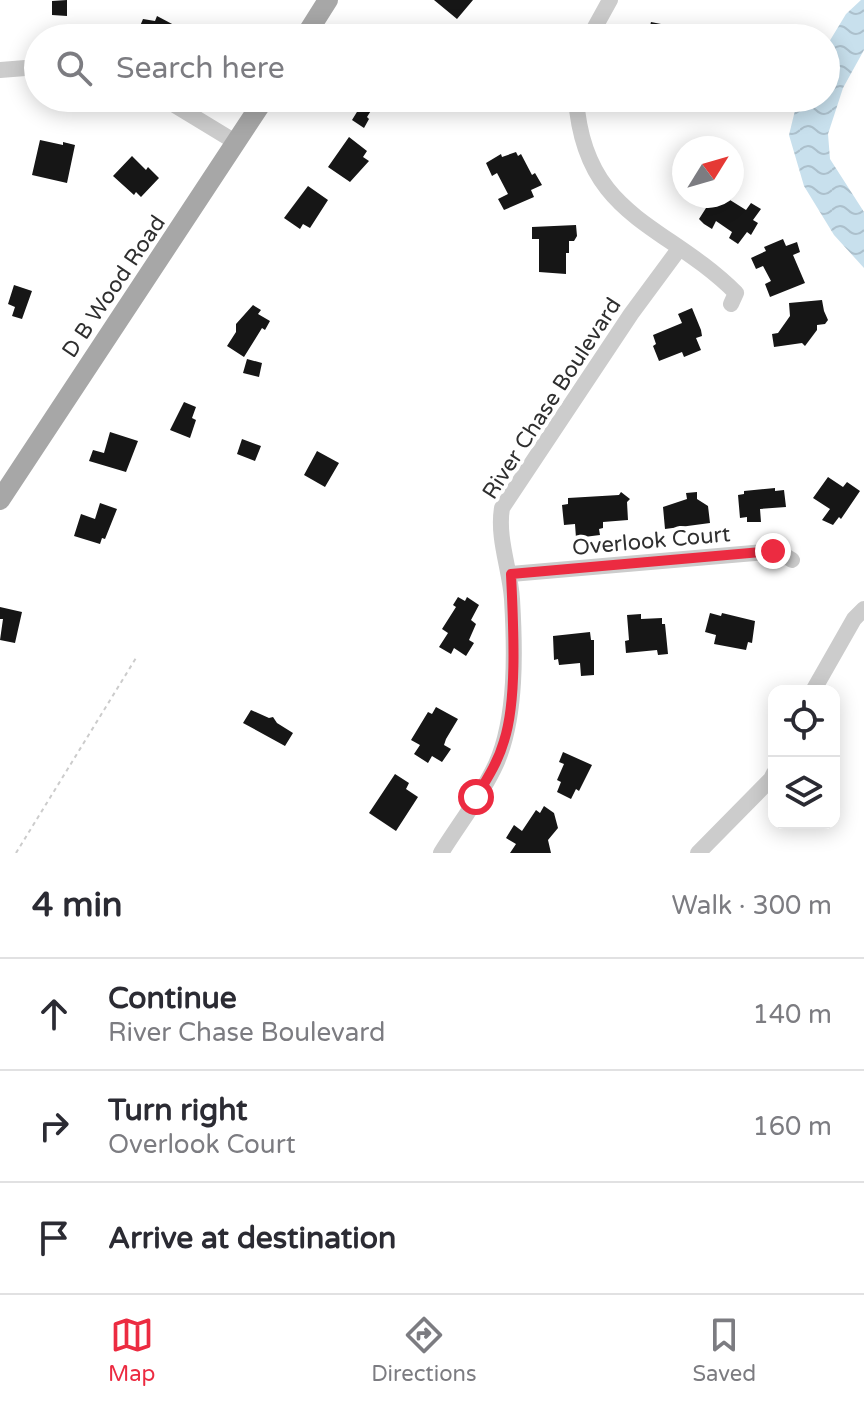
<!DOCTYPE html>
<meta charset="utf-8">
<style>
:root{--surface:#fff;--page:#f2f2f3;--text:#2b2b33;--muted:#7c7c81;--line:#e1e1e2;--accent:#ec2b41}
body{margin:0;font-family:"Varela Round",sans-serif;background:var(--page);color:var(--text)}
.controls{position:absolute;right:24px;bottom:24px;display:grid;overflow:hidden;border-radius:16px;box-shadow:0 4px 20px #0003}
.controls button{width:72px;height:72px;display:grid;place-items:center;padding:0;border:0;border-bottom:2px solid var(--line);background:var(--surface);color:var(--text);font:40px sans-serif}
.compass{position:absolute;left:672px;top:136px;width:72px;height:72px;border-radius:50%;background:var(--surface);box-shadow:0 4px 20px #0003;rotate:53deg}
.stop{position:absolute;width:24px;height:24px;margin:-18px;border:6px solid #ec2b41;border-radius:50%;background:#fff}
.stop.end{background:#ec2b41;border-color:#fff;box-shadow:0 2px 8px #0008}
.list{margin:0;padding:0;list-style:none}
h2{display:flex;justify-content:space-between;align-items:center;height:104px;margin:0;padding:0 32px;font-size:34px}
h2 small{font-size:26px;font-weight:400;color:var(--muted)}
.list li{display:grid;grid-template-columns:52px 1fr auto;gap:24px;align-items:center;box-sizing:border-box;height:112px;padding:0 32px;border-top:2px solid var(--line)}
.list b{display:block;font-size:30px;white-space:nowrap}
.list p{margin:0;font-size:26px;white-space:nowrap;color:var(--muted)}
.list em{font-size:26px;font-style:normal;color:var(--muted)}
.icon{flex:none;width:44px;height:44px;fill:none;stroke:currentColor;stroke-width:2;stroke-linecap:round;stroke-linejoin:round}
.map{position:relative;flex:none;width:864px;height:853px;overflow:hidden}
.search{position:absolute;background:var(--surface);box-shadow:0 4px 20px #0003;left:24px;right:24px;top:24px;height:88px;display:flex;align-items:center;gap:20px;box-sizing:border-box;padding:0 28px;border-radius:44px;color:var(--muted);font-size:30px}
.sheet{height:440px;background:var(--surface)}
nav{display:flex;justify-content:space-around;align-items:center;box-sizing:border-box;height:112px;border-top:2px solid var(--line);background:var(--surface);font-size:22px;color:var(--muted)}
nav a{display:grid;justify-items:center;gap:4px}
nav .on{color:var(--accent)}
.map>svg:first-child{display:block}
</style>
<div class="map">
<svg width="864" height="853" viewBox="0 0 864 853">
<defs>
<pattern id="water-waves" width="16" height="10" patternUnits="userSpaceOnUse" patternTransform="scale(2)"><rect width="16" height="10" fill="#c8e0ed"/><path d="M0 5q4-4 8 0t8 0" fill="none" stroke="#acc0cc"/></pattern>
</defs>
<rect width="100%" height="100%" fill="#fff"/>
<path fill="url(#water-waves)" d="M 861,0 L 864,0 L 864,50 L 843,88 L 828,134 L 830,159 L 864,212 L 864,268 L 834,235 L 804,186 L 789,135 L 798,98 L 826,98 L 826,47 L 846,14 Z"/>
<path fill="#161616" d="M 67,0 L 67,16 L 52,15 L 52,1 Z
M 434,0 L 473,0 L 457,19 Z
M 157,16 L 174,25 L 172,30 L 192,38 L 135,38 L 143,19 L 155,21 Z
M 651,22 L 661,24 L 658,38 L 647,38 Z
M 345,98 L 379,98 L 367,117 L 369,119 L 364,128 L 352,120 L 360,107 Z
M 349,137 L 367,151 L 363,157 L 369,161 L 350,182 L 328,167 Z
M 40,140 L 63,145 L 63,142 L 75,145 L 67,183 L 32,175 Z
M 516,152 L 518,156 L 521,154 L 532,175 L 535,173 L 542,185 L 531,190 L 534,197 L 504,210 L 498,199 L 508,194 L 497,173 L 492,176 L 486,163 L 501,154 L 502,157 Z
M 132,156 L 146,170 L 148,167 L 159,178 L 141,197 L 136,192 L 134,195 L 113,176 Z
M 308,186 L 328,200 L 310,228 L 303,224 L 300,229 L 284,218 Z
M 700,196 L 733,196 L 730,200 L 746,210 L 751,203 L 761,209 L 753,220 L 758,223 L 751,235 L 747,232 L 738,244 L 729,238 L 732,232 L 716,221 L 712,229 L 704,224 L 699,219 L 706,208 L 697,202 Z
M 576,225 L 577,236 L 574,241 L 569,241 L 569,253 L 566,253 L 566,274 L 539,272 L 539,239 L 532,239 L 532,227 Z
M 783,239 L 786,246 L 797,242 L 800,252 L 793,255 L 805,283 L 770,297 L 765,284 L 771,281 L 763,266 L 756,269 L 751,258 L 766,251 L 764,247 Z
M 14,285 L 32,291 L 22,319 L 12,316 L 15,307 L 8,304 Z
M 822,300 L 824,311 L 828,320 L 825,324 L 817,325 L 817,330 L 805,346 L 802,343 L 774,347 L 772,334 L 778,333 L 790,316 L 789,303 Z
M 253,305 L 261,310 L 258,314 L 270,321 L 265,330 L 262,328 L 244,357 L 227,346 L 236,332 L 236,324 Z
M 692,308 L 701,330 L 702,336 L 696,338 L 701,350 L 684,357 L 682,352 L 659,361 L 653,346 L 656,344 L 653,335 L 682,323 L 678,314 Z
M 247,359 L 262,363 L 259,377 L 243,373 Z
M 184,402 L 196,407 L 192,418 L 196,420 L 190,438 L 170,430 Z
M 110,432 L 138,441 L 126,472 L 89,461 L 93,450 L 104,453 Z
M 242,439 L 261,446 L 255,461 L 237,454 Z
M 317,451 L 339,463 L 325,487 L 304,475 Z
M 828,477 L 843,487 L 847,482 L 860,491 L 841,519 L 839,517 L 833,525 L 822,520 L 830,509 L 813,498 Z
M 775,488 L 775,491 L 784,490 L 786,507 L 760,509 L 761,522 L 747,522 L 747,517 L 740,518 L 738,495 L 744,494 L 744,491 Z
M 621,492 L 630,499 L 627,502 L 628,520 L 603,522 L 603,528 L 599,529 L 600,535 L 576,538 L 575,524 L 564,525 L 562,505 L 568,504 L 568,498 L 619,495 Z
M 697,492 L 697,499 L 708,506 L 710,523 L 665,529 L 663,507 L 687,499 L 686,493 Z
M 100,503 L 117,509 L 105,539 L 102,538 L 100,544 L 74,536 L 81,514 L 95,519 Z
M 458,597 L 465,601 L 467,597 L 479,605 L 471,620 L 476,624 L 469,640 L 474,643 L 466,656 L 454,648 L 451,654 L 439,647 L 448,633 L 442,629 L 456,607 L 453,605 Z
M 0,607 L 22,612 L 15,643 L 0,640 L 3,619 L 0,619 Z
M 710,613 L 721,616 L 722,613 L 755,621 L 752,643 L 748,642 L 746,650 L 714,644 L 716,635 L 705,632 Z
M 641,614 L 641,619 L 662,618 L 662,624 L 665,624 L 668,654 L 658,655 L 657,650 L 626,653 L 625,641 L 629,640 L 627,615 Z
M 590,632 L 591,640 L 594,640 L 594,675 L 581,676 L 580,663 L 559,665 L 558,659 L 554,660 L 553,636 Z
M 436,707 L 458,719 L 446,739 L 444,745 L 451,749 L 442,762 L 432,756 L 428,763 L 414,754 L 420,745 L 411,740 L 428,712 L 432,714 Z
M 251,710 L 269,718 L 273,717 L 277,723 L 293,733 L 285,746 L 243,723 Z
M 563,752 L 592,765 L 579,791 L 576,789 L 571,799 L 557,792 L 561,782 L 557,780 L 564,764 L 559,762 Z
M 395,774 L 409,783 L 406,789 L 418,797 L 396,831 L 369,813 Z
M 544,806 L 554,813 L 558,828 L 548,840 L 551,853 L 510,853 L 516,844 L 506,838 L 514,825 L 522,831 L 536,810 L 540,813 Z"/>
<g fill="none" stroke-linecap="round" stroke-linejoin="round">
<path stroke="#ccc" stroke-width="2" stroke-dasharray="4 4" stroke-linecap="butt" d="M 16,853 L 136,658"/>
<path stroke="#ccc" stroke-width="16" d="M 589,38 L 610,0
M 0,70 L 38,67
M 163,98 L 237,143
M 576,98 C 584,218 666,223 736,293 L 731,304
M 511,574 L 777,551 L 792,560
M 813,691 L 854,619 L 864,609
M 441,853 C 459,824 482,795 496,764 C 517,717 515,649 512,599 C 510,569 497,538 502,508 L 631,314 L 679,249
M 698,853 L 771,779 L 774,773"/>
<path stroke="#a7a7a7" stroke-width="20" d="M 304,38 L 328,0
M 0,500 L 265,98"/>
</g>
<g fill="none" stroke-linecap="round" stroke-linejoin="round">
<path stroke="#ec2b41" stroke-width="10" d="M 476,797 C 487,779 498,762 504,741 C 518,698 513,620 511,574 L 773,551"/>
</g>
<g text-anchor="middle" stroke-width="8" stroke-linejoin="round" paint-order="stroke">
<g font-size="22" fill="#2f2f2f" stroke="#fff">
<text transform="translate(113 286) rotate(-56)" y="8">D B Wood Road</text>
<text transform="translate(551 398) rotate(-57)" y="8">River Chase Boulevard</text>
<text transform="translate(651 540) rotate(-5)" y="8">Overlook Court</text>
</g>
</g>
</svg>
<div class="controls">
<button><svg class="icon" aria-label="locate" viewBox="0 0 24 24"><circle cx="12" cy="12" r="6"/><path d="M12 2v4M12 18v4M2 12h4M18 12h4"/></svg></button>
<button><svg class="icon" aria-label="layers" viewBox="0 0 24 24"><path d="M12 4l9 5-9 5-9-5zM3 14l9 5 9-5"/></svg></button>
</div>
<svg class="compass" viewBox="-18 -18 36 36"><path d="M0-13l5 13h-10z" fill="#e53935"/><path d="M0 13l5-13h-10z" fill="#7c7c81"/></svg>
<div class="stop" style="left:476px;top:797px"></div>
<div class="stop end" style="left:773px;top:551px"></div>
<div class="search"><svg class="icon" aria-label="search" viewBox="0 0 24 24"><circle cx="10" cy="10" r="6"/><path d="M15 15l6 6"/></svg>Search here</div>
</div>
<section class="sheet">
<h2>4 min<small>Walk · 300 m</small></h2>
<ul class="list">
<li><svg class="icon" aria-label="ahead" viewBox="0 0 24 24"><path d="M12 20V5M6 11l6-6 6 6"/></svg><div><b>Continue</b><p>River Chase Boulevard</p></div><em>140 m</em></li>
<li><svg class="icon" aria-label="right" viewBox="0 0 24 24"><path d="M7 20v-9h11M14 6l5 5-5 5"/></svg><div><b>Turn right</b><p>Overlook Court</p></div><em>160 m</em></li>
<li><svg class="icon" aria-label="arrive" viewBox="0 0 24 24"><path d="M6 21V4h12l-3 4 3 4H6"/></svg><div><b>Arrive at destination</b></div></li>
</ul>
</section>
<nav>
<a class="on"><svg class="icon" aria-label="map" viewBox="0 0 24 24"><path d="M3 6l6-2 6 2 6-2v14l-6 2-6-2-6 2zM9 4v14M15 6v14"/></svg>Map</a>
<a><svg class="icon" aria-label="directions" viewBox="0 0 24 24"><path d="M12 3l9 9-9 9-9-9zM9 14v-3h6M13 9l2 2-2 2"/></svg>Directions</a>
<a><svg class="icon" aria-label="saved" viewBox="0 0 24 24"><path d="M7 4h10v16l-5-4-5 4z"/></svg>Saved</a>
</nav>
